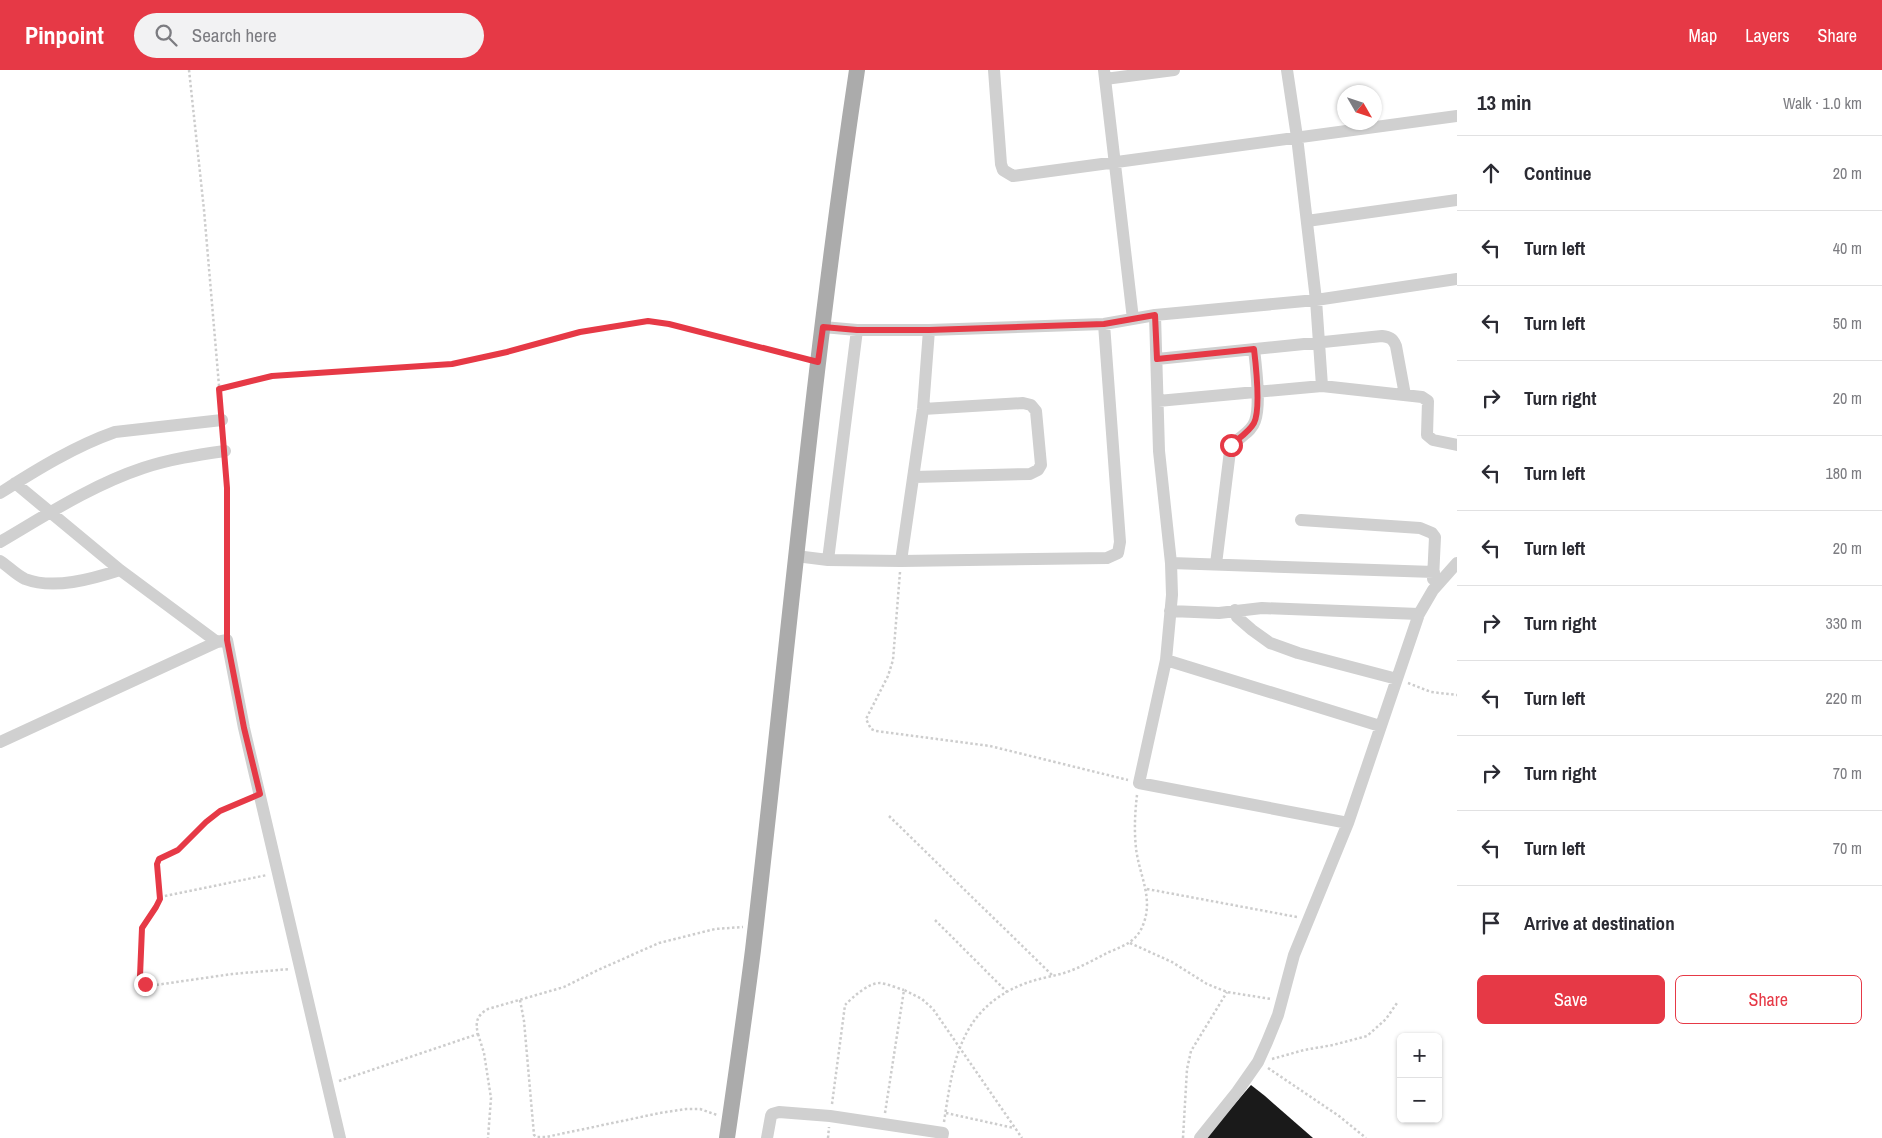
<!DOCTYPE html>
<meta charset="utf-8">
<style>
:root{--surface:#fff;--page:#f2f2f3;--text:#2b2b33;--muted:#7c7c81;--line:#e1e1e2;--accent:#e63946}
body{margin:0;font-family:"Archivo Narrow",sans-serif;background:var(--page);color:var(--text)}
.controls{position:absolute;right:15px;bottom:15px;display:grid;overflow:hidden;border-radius:8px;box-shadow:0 1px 4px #0004}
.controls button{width:45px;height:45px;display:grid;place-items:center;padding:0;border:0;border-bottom:1px solid var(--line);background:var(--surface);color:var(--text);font:25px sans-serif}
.compass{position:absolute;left:1337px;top:15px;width:45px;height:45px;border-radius:50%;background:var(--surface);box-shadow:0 1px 4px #0004;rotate:129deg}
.stop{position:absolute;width:15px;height:15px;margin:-11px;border:4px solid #e63946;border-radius:50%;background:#fff}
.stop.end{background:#e63946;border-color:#fff;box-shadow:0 1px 5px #0008}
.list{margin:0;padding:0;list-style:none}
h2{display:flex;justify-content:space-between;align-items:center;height:65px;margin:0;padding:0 20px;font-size:21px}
h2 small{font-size:16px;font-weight:400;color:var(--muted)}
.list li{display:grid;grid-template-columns:32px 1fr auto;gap:15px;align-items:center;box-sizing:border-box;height:75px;padding:0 20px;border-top:1px solid var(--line)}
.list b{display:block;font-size:19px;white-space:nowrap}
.list em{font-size:16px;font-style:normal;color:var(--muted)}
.actions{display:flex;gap:10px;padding:15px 20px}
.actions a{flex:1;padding:11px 0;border:1px solid var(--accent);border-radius:8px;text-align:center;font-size:18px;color:var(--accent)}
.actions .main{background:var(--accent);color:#fff}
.icon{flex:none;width:28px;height:28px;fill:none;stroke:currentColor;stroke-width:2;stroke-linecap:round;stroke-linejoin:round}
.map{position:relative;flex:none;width:1457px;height:1068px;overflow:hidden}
header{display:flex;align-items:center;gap:30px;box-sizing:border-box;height:70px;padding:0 25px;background:var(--accent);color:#fff}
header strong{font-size:24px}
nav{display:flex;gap:28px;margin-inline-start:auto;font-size:18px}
.search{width:350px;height:45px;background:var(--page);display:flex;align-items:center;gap:12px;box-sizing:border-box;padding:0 18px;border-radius:28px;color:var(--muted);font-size:19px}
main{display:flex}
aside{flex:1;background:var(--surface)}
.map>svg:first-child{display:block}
</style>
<header>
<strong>Pinpoint</strong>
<div class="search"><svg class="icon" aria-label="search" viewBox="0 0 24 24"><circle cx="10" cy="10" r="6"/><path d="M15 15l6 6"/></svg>Search here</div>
<nav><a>Map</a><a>Layers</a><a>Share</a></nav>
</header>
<main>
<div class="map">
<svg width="1457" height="1068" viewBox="0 0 1457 1068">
<rect width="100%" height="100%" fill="#fff"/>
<path fill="#1a1a1a" d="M 1251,1015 L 1265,1026 L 1313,1068 L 1205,1068 Z"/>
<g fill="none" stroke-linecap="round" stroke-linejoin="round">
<path stroke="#cdcdcd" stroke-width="2.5" stroke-dasharray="2.5 2.5" stroke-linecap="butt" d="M 189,0 L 204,140 L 221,339
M 219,319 L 272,306 L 452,294 L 507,282 L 580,262 L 648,251 L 669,254 L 806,289
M 226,392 L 227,559
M 900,502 L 893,590 L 888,606 L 866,649 L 871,659 L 876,661 L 990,676 L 1128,710
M 1408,613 L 1431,622 L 1457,625
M 249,729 L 220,741 L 206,752 L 178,780 L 159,789 L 157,794 L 160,829 L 156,837 L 141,858 L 140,906 L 145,915 L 149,916 L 232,904 L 290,899
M 889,746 L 1052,905
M 1147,819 L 1297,847
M 160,827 L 267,805
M 935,850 L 1007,922
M 1130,873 L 1172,892 L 1207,914 L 1227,922 L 1271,929
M 520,930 L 524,951 L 534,1065 L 537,1067 L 546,1067 L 660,1043 L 686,1039 L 700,1039 L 717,1045
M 478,964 L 484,983 L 491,1028 L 488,1068
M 1272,989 L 1304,980 L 1333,975 L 1367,966 L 1386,949 L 1397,933
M 1268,998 L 1339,1046 L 1366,1068
M 339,1011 L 478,964 C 475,952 477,945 488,939 L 564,917 L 598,900 L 659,873 L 715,859 L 743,857
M 832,1034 L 845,935 C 853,927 868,913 880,913 C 888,914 897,918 904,920
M 885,1043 L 904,920 L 922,929 L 933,939 L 1022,1068
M 946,1043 L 1014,1058
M 944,1052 C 953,993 959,941 1021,915 C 1035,909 1050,907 1064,903 C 1080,898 1095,889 1109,882 C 1124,876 1137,871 1143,855 C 1154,828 1139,805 1136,778 C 1134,760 1135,742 1137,725
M 828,1068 L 829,1057
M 1183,1068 L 1187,999 L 1191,981 L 1227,922"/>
<path stroke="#d0d0d0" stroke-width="12" d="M 994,0 L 1001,94 L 1003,100 L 1013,106 L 1457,46
M 1104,0 L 1133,249
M 1287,0 L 1297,67 L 1316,230 L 1322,316
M 1105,9 L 1174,0
M 1307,151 L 1457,130
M 1155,245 L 1159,381 L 1171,493 L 1172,525 L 1166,590 L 1139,713 L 1348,753
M 823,257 L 857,260 L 929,260 L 1104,254 L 1155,245 L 1316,230 L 1457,209
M 1157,289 L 1382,266 C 1389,267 1393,268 1396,276 L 1405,325
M 1158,331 L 1322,316 L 1422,327 L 1428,331 L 1427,365 L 1433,370 L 1457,375
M 914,407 L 1030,404 L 1038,400 L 1041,395 L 1036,341 L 1031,335 L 1023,333 L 923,339
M 15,413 L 120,500 L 217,572
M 0,423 C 36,400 75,376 115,362 L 222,350
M 1301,450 L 1420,458 L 1432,463 L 1435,467 L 1433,509
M 0,472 C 46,445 92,415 143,398 C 170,389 197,385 225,381
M 796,486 L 828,490 L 901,491 L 1107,488 L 1118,483 L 1120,472 L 1104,254
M 828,490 L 857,260
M 0,491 C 8,496 16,505 25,509 C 54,520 92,509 120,500
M 901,491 L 923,339 L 929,260
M 1171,493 L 1434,502
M 1216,494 L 1230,381 C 1234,368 1251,364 1255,351 C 1261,335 1256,297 1254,279
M 1235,540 L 1237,547 L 1252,560 L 1270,573 L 1298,583 L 1397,609
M 1170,541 L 1219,543 L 1262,538 L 1419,544
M 1166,590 L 1380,656
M 0,672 L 217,572 L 227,570 L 244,658 L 340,1068
M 767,1068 L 771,1046 L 772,1044 L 779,1042 L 830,1046 L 943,1063 L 942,1068
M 1200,1068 L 1237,1022 L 1258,992 L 1267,972 L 1278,945 L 1294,885 L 1348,753 L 1419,544 L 1433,520 L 1457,493"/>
<path stroke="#ababab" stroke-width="16" d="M 727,1068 C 736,1006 745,943 753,880 C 787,587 813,292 857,0"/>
</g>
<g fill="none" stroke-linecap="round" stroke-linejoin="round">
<path stroke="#e63946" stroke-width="6" d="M 145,914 L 140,906 L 142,858 L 156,837 L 160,829 L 157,794 L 159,789 L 178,780 L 206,752 L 220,741 L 260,724 L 244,658 L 227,570 L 227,418 L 219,319 L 272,306 L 452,294 L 507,282 L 580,262 L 648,251 L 669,254 L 818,292 L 823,257 L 857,260 L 929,260 L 1104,254 L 1155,245 L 1157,289 L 1254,279 C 1256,296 1261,339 1254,353 C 1249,362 1239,368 1231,375"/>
</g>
</svg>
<div class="controls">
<button>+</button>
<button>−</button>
</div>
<svg class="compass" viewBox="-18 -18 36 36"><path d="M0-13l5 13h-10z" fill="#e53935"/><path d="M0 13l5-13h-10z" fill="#7c7c81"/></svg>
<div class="stop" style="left:1231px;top:375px"></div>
<div class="stop end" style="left:145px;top:914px"></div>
</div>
<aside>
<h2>13 min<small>Walk · 1.0 km</small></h2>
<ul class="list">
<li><svg class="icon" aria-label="ahead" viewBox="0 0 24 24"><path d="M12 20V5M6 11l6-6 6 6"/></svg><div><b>Continue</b></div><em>20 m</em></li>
<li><svg class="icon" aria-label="left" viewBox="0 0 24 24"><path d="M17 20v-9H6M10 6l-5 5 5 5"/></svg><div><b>Turn left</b></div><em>40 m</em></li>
<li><svg class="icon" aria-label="left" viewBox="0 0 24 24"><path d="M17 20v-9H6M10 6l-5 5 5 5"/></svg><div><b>Turn left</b></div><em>50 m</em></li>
<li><svg class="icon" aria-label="right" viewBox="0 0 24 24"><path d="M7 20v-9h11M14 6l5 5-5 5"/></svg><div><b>Turn right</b></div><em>20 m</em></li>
<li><svg class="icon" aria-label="left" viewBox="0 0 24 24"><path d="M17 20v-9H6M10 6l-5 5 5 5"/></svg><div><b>Turn left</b></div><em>180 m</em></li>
<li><svg class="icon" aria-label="left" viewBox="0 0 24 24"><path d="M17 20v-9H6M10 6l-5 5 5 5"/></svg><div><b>Turn left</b></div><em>20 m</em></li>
<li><svg class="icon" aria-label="right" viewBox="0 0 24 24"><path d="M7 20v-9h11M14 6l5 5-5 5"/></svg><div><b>Turn right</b></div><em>330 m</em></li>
<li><svg class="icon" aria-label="left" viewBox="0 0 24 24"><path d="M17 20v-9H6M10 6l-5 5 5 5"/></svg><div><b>Turn left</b></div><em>220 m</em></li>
<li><svg class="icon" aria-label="right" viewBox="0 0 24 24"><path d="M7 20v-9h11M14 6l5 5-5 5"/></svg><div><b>Turn right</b></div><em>70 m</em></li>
<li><svg class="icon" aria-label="left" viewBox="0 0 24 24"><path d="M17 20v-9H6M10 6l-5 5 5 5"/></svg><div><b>Turn left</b></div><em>70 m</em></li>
<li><svg class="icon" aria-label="arrive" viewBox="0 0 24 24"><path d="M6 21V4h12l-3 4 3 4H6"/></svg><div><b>Arrive at destination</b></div></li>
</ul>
<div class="actions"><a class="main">Save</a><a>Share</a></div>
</aside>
</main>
